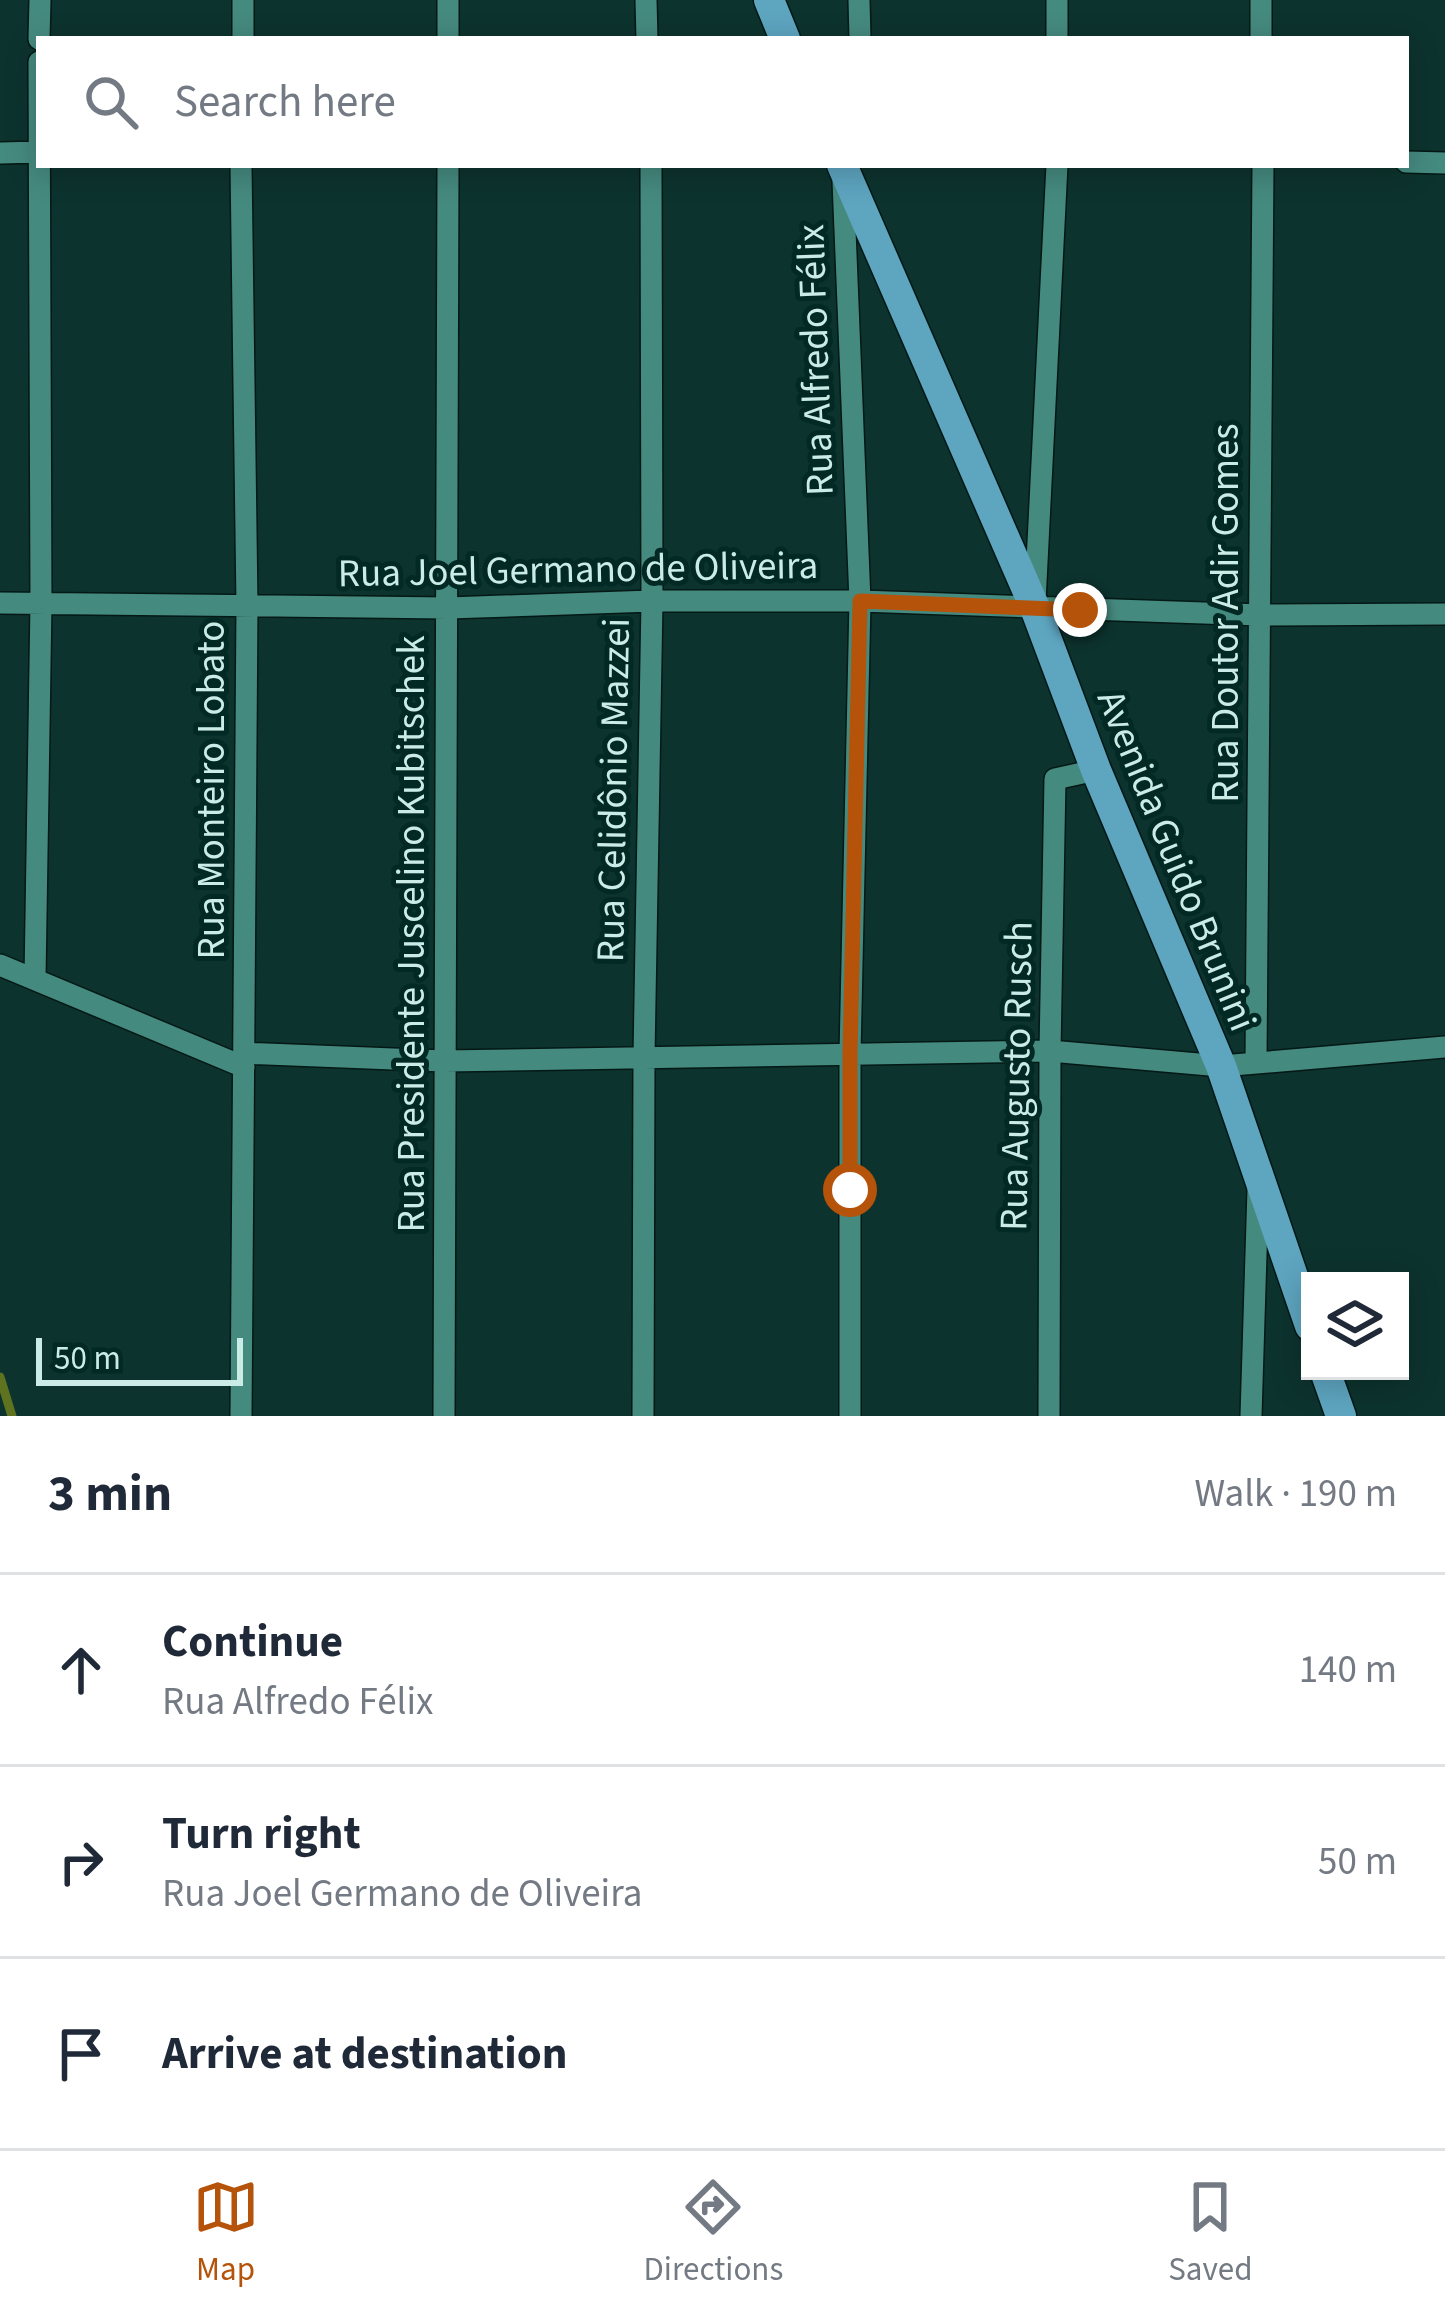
<!DOCTYPE html>
<meta charset="utf-8">
<style>
:root{--surface:#fff;--page:#f6f6f7;--text:#1f2937;--muted:#747a83;--line:#e0e1e3;--accent:#b45309}
body{margin:0;font-family:"Source Sans 3",sans-serif;background:var(--page);color:var(--text)}
.controls{position:absolute;right:36px;bottom:36px;display:grid;overflow:hidden;border-radius:0px;box-shadow:0 6px 30px #0003}
.controls button{width:108px;height:108px;display:grid;place-items:center;padding:0;border:0;border-bottom:3px solid var(--line);background:var(--surface);color:var(--text);font:60px sans-serif}
.scale{position:absolute;left:36px;bottom:30px;width:207px;box-sizing:border-box;padding-left:12px;border:6px solid #cbece6;border-top:0;font-size:33px;line-height:42px;white-space:nowrap;color:#cbece6;-webkit-text-stroke:9px #022924;paint-order:stroke}
.stop{position:absolute;width:36px;height:36px;margin:-27px;border:9px solid #b45309;border-radius:50%;background:#fff}
.stop.end{background:#b45309;border-color:#fff;box-shadow:0 3px 12px #0008}
.list{margin:0;padding:0;list-style:none}
h2{display:flex;justify-content:space-between;align-items:center;height:156px;margin:0;padding:0 48px;font-size:51px}
h2 small{font-size:39px;font-weight:400;color:var(--muted)}
.list li{display:grid;grid-template-columns:78px 1fr auto;gap:36px;align-items:center;box-sizing:border-box;height:192px;padding:0 48px;border-top:3px solid var(--line)}
.list b{display:block;font-size:45px;white-space:nowrap}
.list p{margin:0;font-size:39px;white-space:nowrap;color:var(--muted)}
.list em{font-size:39px;font-style:normal;color:var(--muted)}
.icon{flex:none;width:66px;height:66px;fill:none;stroke:currentColor;stroke-width:2;stroke-linecap:round;stroke-linejoin:round}
.map{position:relative;flex:none;width:1445px;height:1416px;overflow:hidden}
.search{position:absolute;background:var(--surface);box-shadow:0 6px 30px #0003;left:36px;right:36px;top:36px;height:132px;display:flex;align-items:center;gap:30px;box-sizing:border-box;padding:0 42px;border-radius:0px;color:var(--muted);font-size:45px}
.sheet{height:732px;background:var(--surface)}
nav{display:flex;justify-content:space-around;align-items:center;box-sizing:border-box;height:168px;border-top:3px solid var(--line);background:var(--surface);font-size:33px;color:var(--muted)}
nav a{display:grid;justify-items:center;gap:6px}
nav .on{color:var(--accent)}
.map>svg:first-child{display:block}
</style>
<div class="map">
<svg width="1445" height="1416" viewBox="0 0 1445 1416">
<rect width="100%" height="100%" fill="#0d332e"/>
<g fill="none" stroke-linecap="round" stroke-linejoin="round">
<path stroke="#5f7220" stroke-width="9" d="M 0,1377 L 12,1416"/>
<g stroke="#041916" stroke-width="24">
<path id="street" d="M 448,0 L 448,39
M 646,0 L 647,39
M 859,0 L 860,39
M 1261,0 L 1261,39
M 39,39 L 40,0
M 243,39 L 243,0
M 1057,39 L 1057,0
M 0,153 L 39,152
M 1406,162 L 1445,163
M 843,181 L 860,601 L 850,1054 L 850,1416
M 1035,602 L 1057,165
M 0,603 L 448,608 L 652,601 L 860,601 L 1261,615 L 1445,614
M 0,965 L 244,1067
M 35,979 L 41,603 L 39,62
M 244,1053 L 444,1061 L 1050,1051 L 1221,1066 L 1445,1047
M 1256,1061 L 1263,165
M 241,1416 L 247,605 L 241,165
M 444,1416 L 448,165
M 643,1416 L 644,1057 L 652,601 L 651,165
M 1049,1416 L 1050,1051 L 1055,779 L 1096,770
M 1251,1416 L 1258,1189"/>
</g>
<g stroke="#041916" stroke-width="33">
<path id="primary" d="M 769,0 L 785,39
M 842,165 L 1035,608 L 1096,770 L 1221,1066 L 1310,1326
M 1325,1371 L 1341,1416"/>
</g>
<use href="#street" stroke="#458a7f" stroke-width="21"/>
<use href="#primary" stroke="#5ea5c0" stroke-width="30"/>
</g>
<g fill="none" stroke-linecap="round" stroke-linejoin="round">
<path stroke="#b45309" stroke-width="15" d="M 850,1190 L 850,1054 L 860,601 L 1080,610"/>
</g>
<g text-anchor="middle" stroke-width="10" stroke-linejoin="round" paint-order="stroke">
<g font-size="39" fill="#cbece6" stroke="#022924">
<text transform="translate(814 360) rotate(-92)" y="14">Rua Alfredo Félix</text>
<text transform="translate(578 568) rotate(-1)" y="14">Rua Joel Germano de Oliveira</text>
<text transform="translate(1224 613) rotate(-90)" y="14">Rua Doutor Adir Gomes</text>
<text transform="translate(210 790) rotate(-90)" y="14">Rua Monteiro Lobato</text>
<text transform="translate(612 790) rotate(-89)" y="14">Rua Celidônio Mazzei</text>
<text transform="translate(1178 860) rotate(68)" y="14">Avenida Guido Brunini</text>
<text transform="translate(410 934) rotate(-90)" y="14">Rua Presidente Juscelino Kubitschek</text>
<text transform="translate(1015 1076) rotate(-89)" y="14">Rua Augusto Rusch</text>
</g>
</g>
</svg>
<div class="controls">
<button><svg class="icon" aria-label="layers" viewBox="0 0 24 24"><path d="M12 4l9 5-9 5-9-5zM3 14l9 5 9-5"/></svg></button>
</div>
<div class="scale">50 m</div>
<div class="stop" style="left:850px;top:1190px"></div>
<div class="stop end" style="left:1080px;top:610px"></div>
<div class="search"><svg class="icon" aria-label="search" viewBox="0 0 24 24"><circle cx="10" cy="10" r="6"/><path d="M15 15l6 6"/></svg>Search here</div>
</div>
<section class="sheet">
<h2>3 min<small>Walk · 190 m</small></h2>
<ul class="list">
<li><svg class="icon" aria-label="ahead" viewBox="0 0 24 24"><path d="M12 20V5M6 11l6-6 6 6"/></svg><div><b>Continue</b><p>Rua Alfredo Félix</p></div><em>140 m</em></li>
<li><svg class="icon" aria-label="right" viewBox="0 0 24 24"><path d="M7 20v-9h11M14 6l5 5-5 5"/></svg><div><b>Turn right</b><p>Rua Joel Germano de Oliveira</p></div><em>50 m</em></li>
<li><svg class="icon" aria-label="arrive" viewBox="0 0 24 24"><path d="M6 21V4h12l-3 4 3 4H6"/></svg><div><b>Arrive at destination</b></div></li>
</ul>
</section>
<nav>
<a class="on"><svg class="icon" aria-label="map" viewBox="0 0 24 24"><path d="M3 6l6-2 6 2 6-2v14l-6 2-6-2-6 2zM9 4v14M15 6v14"/></svg>Map</a>
<a><svg class="icon" aria-label="directions" viewBox="0 0 24 24"><path d="M12 3l9 9-9 9-9-9zM9 14v-3h6M13 9l2 2-2 2"/></svg>Directions</a>
<a><svg class="icon" aria-label="saved" viewBox="0 0 24 24"><path d="M7 4h10v16l-5-4-5 4z"/></svg>Saved</a>
</nav>
